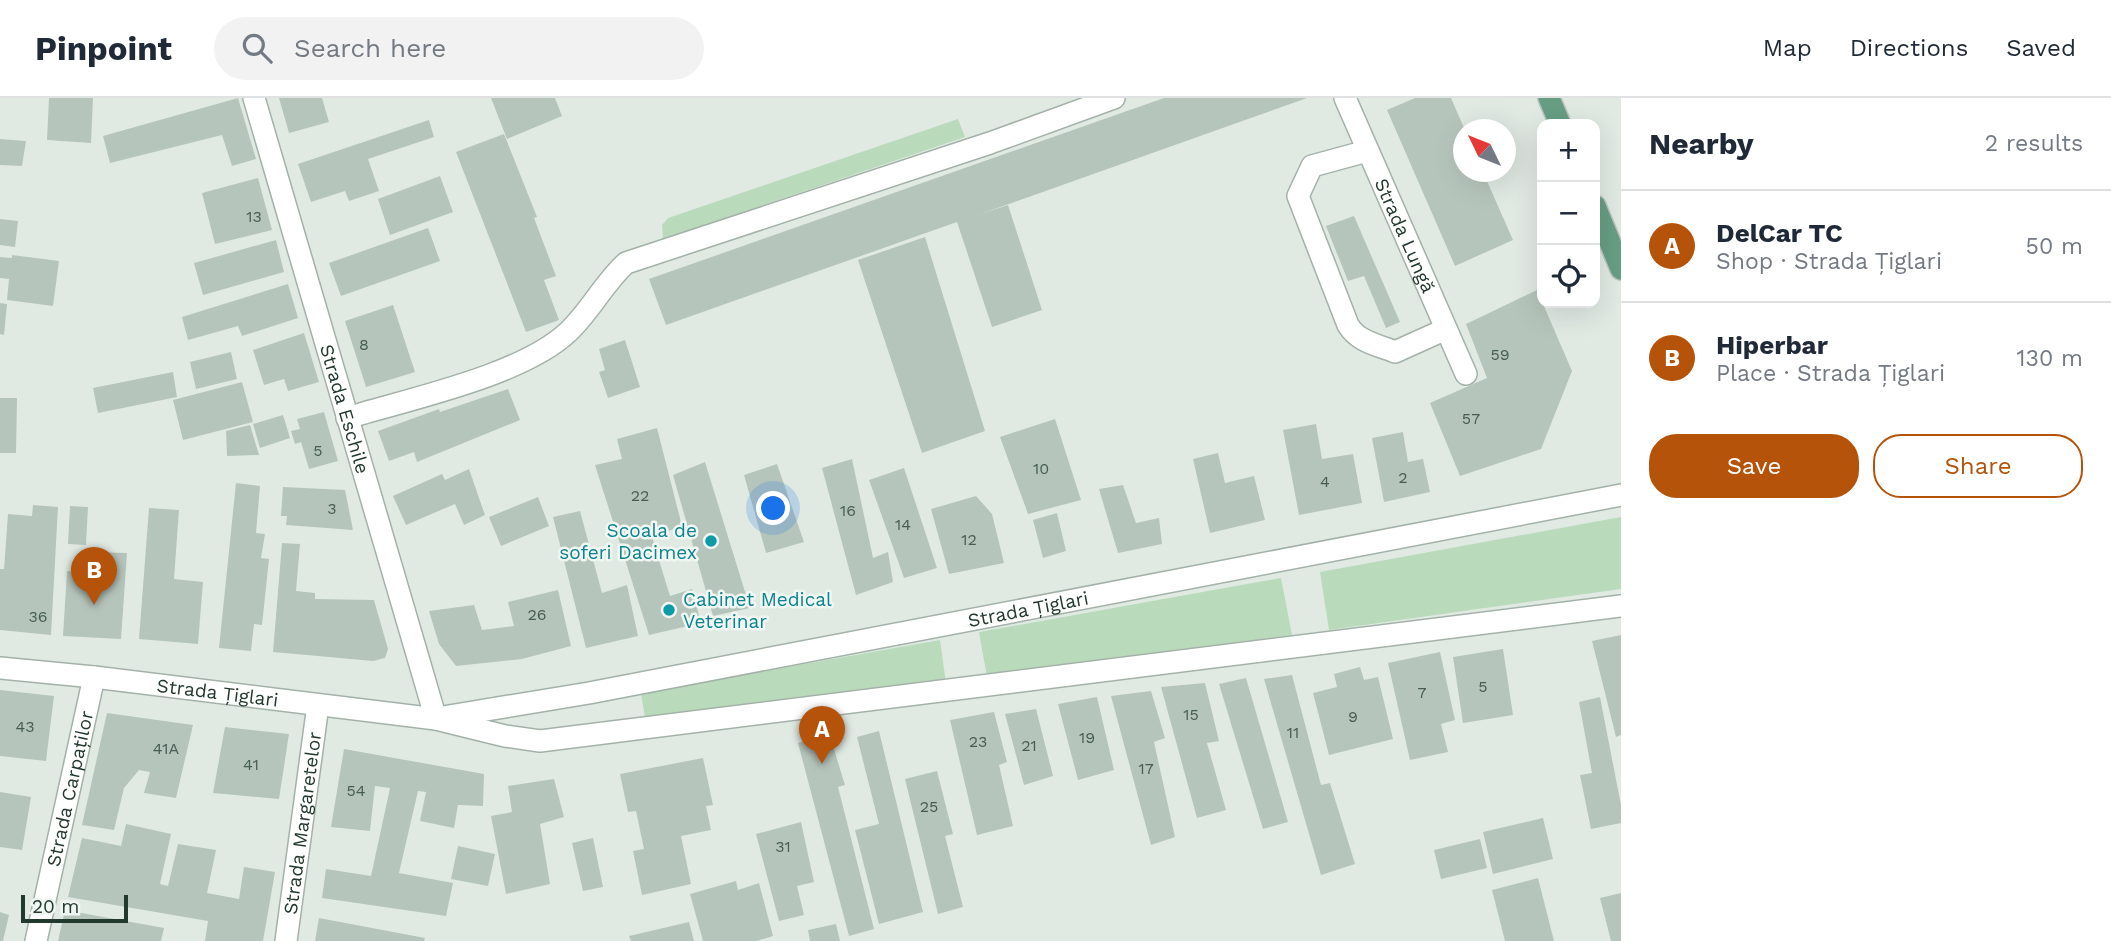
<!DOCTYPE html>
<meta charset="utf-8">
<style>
:root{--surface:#fff;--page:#f2f2f3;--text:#1f2937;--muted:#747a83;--line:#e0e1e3;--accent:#b45309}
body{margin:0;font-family:"Work Sans",sans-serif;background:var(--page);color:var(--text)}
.controls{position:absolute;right:21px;top:21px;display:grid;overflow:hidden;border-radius:14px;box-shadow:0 7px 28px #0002}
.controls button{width:63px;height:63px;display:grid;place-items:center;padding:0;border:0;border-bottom:2px solid var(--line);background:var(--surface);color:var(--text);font:35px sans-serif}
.compass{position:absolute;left:1453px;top:21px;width:63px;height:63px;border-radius:50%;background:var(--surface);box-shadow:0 7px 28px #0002;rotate:313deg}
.scale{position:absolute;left:21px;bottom:18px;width:107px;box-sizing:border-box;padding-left:7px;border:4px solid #223a2e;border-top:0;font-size:19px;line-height:24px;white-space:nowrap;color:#223a2e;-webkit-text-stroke:5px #f0f7f2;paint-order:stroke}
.you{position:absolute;left:774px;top:411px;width:24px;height:24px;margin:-18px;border:5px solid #fff;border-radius:50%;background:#1a73e8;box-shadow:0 0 0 10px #1a73e833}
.badge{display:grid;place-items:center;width:46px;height:46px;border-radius:50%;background:var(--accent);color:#fff;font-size:23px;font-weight:700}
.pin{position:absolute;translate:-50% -58px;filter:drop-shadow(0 2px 4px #0008)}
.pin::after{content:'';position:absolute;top:37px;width:24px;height:21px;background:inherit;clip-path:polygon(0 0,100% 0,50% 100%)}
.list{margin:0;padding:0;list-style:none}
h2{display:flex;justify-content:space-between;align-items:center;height:91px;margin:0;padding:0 28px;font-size:30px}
h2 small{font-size:23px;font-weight:400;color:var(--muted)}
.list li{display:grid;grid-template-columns:46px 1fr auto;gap:21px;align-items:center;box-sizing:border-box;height:112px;padding:0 28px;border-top:2px solid var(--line)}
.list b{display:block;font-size:26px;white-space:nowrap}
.list p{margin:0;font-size:23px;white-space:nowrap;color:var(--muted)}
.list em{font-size:23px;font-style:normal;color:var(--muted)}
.actions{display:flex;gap:14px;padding:21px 28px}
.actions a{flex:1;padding:16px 0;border:2px solid var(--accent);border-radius:28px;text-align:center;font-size:24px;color:var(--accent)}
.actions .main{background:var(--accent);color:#fff}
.icon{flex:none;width:38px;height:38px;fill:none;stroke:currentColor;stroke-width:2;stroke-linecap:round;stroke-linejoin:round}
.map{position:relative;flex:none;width:1621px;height:843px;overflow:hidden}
header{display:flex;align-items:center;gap:42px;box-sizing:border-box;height:98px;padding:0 35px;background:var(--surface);border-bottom:2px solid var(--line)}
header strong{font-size:33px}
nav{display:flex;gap:38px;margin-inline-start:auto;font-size:24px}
.search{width:490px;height:63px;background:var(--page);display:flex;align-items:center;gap:18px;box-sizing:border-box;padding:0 24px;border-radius:38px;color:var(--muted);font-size:26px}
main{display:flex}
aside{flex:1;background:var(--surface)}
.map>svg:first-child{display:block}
</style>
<header>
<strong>Pinpoint</strong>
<div class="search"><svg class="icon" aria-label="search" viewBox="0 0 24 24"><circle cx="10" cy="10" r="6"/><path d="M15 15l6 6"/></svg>Search here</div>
<nav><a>Map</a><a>Directions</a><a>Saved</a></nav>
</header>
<main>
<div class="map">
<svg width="1621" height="843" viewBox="0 0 1621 843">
<rect width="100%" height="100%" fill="#e0eae3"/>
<path fill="#badbbb" d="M 958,21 L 965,39 L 663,141 L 662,127 L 668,120 Z
M 1621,419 L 1621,491 L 1329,532 L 1320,474 Z
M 1281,480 L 1292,537 L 987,579 L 979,534 Z
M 940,542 L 946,585 L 646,626 L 641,595 Z"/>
<path fill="#b6c5bc" d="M 49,0 L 93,0 L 91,45 L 47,42 Z
M 238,0 L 256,61 L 232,68 L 222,37 L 110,65 L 103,38 Z
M 279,0 L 322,0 L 329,24 L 289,35 Z
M 491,0 L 555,0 L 562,18 L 507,41 Z
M 1164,0 L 1307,0 L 978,117 L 1008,107 L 1042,212 L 992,229 L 957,124 L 666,227 L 649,181 Z
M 1415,0 L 1451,0 L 1465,32 L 1464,74 L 1483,74 L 1513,142 L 1455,168 L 1387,12 Z
M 429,22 L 434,39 L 368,61 L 379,93 L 349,103 L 345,93 L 311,104 L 298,66 Z
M 504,36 L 537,119 L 534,120 L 556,178 L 544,182 L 559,222 L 526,234 L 456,54 Z
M 0,41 L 26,43 L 22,68 L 0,67 Z
M 440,78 L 453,114 L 390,137 L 378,101 Z
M 258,80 L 272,132 L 215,146 L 202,95 Z
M 1354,118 L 1400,224 L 1386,230 L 1364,178 L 1348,183 L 1326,128 Z
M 0,121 L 18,123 L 15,149 L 0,147 Z
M 428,130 L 440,163 L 341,198 L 329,165 Z
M 925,139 L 985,333 L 922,355 L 858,162 Z
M 276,142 L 284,174 L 203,197 L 194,165 Z
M 12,157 L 59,163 L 53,208 L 7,202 L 9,181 L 0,180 L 0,159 L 12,160 Z
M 288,186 L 298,220 L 242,238 L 238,228 L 188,242 L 182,219 Z
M 1537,192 L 1572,273 L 1541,351 L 1460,378 L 1430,305 L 1487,280 L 1466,226 Z
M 0,205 L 7,206 L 4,237 L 0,236 Z
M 393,207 L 415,274 L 366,289 L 345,223 Z
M 304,235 L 319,284 L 288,293 L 284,281 L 264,287 L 253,252 Z
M 625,242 L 640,289 L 608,300 L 599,274 L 605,272 L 599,251 Z
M 231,254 L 237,281 L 196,291 L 190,264 Z
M 173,274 L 177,299 L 98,315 L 93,290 Z
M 242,284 L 253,324 L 183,342 L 173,302 Z
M 508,291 L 520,322 L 417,364 L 414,354 L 389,363 L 378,333 L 439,311 L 440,314 Z
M 0,300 L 17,300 L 16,355 L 0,355 Z
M 324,314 L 338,363 L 309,371 L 301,344 L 295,346 L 291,333 L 300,331 L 297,321 Z
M 283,317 L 290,340 L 260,350 L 253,326 Z
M 1055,321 L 1081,402 L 1028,416 L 1000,339 Z
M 1316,326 L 1322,361 L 1353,356 L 1362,405 L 1299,417 L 1283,332 Z
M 250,327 L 259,357 L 227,358 L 226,333 Z
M 657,330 L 682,428 L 652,439 L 670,498 L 692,491 L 701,525 L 649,537 L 595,367 L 622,361 L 617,341 Z
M 1403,334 L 1408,364 L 1423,361 L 1430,394 L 1384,404 L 1372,340 Z
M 1218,355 L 1225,385 L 1254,378 L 1265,422 L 1210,435 L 1193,361 Z
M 852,361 L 873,460 L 888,454 L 893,484 L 856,497 L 822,370 Z
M 705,364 L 750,510 L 713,518 L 673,377 Z
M 777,366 L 804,444 L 766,455 L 744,377 Z
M 904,370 L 937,470 L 904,480 L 869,382 Z
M 469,371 L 485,417 L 464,427 L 455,406 L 406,427 L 393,398 L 442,376 L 445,382 Z
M 236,385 L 260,388 L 256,435 L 265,436 L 261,460 L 269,461 L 262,527 L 254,526 L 251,553 L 219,550 Z
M 1123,387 L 1136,425 L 1159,420 L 1162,446 L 1118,455 L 1099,391 Z
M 283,389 L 345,392 L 353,432 L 286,427 L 287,418 L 281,418 Z
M 976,398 L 992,416 L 1004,465 L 949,476 L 931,411 Z
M 538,399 L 549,428 L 501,448 L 489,419 Z
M 33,407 L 58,409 L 51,537 L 0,532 L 0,471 L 4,471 L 8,416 L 32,418 Z
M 70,408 L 88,409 L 86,447 L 68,446 Z
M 149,410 L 179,412 L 174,481 L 203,484 L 198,546 L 139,541 Z
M 580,413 L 602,495 L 627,487 L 638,538 L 586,550 L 553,419 Z
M 1057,415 L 1066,453 L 1043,460 L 1033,422 Z
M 282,445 L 300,446 L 296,493 L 315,495 L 315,501 L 374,502 L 388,551 L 385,560 L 373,563 L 273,554 Z
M 91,454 L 127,455 L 121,541 L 63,538 L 67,473 L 99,475 L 100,472 L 90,471 Z
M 558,492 L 571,548 L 522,561 L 456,568 L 439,546 L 429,513 L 474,507 L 482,532 L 514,528 L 508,504 Z
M 1621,537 L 1621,637 L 1616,639 L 1592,543 Z
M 1503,551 L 1513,617 L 1463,625 L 1453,559 Z
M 1440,554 L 1455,622 L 1441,626 L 1448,654 L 1410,662 L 1388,565 Z
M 1360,569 L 1364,582 L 1378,579 L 1393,641 L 1329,657 L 1313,595 L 1337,589 L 1334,576 Z
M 1292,577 L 1321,687 L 1330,685 L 1355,766 L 1321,777 L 1264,581 Z
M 1246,580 L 1288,724 L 1263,731 L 1219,586 Z
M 1205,585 L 1219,643 L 1207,645 L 1226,712 L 1197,720 L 1161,589 Z
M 0,592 L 54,598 L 46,663 L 0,658 Z
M 1151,593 L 1165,640 L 1154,644 L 1175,739 L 1151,747 L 1111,598 Z
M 1097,599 L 1114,672 L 1078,682 L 1058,606 Z
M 1600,599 L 1621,707 L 1621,725 L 1591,731 L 1580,677 L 1592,675 L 1579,604 Z
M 1036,611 L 1053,678 L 1024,687 L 1005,616 Z
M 994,614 L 1007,664 L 999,667 L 1013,728 L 977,737 L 950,622 Z
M 107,615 L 193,627 L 176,700 L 144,695 L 150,674 L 139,672 L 124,690 L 114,732 L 82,727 Z
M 225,629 L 289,636 L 279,701 L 213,695 Z
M 879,633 L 923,814 L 879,826 L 855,732 L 879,726 L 857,639 Z
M 829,635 L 845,687 L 838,689 L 874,831 L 849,838 L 798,645 Z
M 344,651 L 484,676 L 483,708 L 458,707 L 454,730 L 420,723 L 426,694 L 418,693 L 399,775 L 453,785 L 446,818 L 322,800 L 326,771 L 371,778 L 390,690 L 375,688 L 370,733 L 331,729 Z
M 703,660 L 713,707 L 706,708 L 711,732 L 681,738 L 691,786 L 642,797 L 633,753 L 644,751 L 636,713 L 628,714 L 620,676 Z
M 937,673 L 953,736 L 945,738 L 963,809 L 938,816 L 905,681 Z
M 554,681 L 564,719 L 540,726 L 550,786 L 506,796 L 491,718 L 512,714 L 508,688 Z
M 0,694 L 31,699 L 22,752 L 0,749 Z
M 1543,720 L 1553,761 L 1493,776 L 1483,734 Z
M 801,724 L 814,784 L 797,788 L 804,817 L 779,823 L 756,736 Z
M 126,726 L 171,736 L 160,786 L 168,788 L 178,746 L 216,752 L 207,795 L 239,801 L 244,769 L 275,774 L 263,843 L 205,843 L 208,823 L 68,799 L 82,740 L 121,748 Z
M 593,740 L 603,789 L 583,793 L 572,745 Z
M 1480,741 L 1487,770 L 1441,781 L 1434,752 Z
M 458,748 L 495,756 L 488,788 L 451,781 Z
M 1538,780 L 1554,843 L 1505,843 L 1492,792 Z
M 736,783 L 738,792 L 759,785 L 773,838 L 757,843 L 703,843 L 690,796 Z
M 1621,795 L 1621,843 L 1611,843 L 1600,800 Z
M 65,812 L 164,830 L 161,843 L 58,843 Z
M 0,814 L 9,817 L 3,843 L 0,843 Z
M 319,820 L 425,840 L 424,843 L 315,843 Z
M 689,824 L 694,843 L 631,843 L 629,838 Z
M 836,826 L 840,843 L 810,843 L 808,832 Z"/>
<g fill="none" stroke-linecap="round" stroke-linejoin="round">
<g stroke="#a3b2a9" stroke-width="24">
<g id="minor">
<path id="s1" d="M 254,0 L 436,621"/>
<path id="s2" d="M 1345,0 L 1466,276"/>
<path d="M 1367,53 L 1312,68 L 1298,98 L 1348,227 C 1358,244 1378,247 1395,254 L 1446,231"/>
<path d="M 347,320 C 409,301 520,278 567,235 C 590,214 603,186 626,165 L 990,45 L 1114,0"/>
<path id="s3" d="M 0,570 L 94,579 L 436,621 L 505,638 L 540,643 L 1621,508"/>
<path id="s4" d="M 443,619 L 589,595 L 1621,397"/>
<path id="s5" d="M 36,843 L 94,579"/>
<path id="s6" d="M 286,843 L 318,607"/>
</g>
</g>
<g stroke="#bdc4c0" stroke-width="24">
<path id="major" d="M 1549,0 L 1560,26
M 1595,108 L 1621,171"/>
</g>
<use href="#minor" stroke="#fff" stroke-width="21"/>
<use href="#major" stroke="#679e83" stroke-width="21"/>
</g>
<g fill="#0f9aa8" stroke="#f0f7f2" stroke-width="2.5">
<circle cx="711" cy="443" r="7"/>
<circle cx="669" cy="512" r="7"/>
</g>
<g text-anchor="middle" stroke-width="5" stroke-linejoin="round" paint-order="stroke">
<g font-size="16" fill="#475d52">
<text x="254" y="124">13</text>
<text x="364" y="252">8</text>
<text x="1500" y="262">59</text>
<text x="1471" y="326">57</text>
<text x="318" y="358">5</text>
<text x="1041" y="376">10</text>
<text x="1403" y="385">2</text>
<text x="1325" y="389">4</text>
<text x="640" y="403">22</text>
<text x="332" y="416">3</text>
<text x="848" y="418">16</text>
<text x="903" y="432">14</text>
<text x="969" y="447">12</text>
<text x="537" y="522">26</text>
<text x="38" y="524">36</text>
<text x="1483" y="594">5</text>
<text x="1422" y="600">7</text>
<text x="1191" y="622">15</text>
<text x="1353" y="624">9</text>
<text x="25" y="634">43</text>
<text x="1293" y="640">11</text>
<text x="1087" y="645">19</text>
<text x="978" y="649">23</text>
<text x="1029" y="653">21</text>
<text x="166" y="656">41A</text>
<text x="251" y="672">41</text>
<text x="1146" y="676">17</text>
<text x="356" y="698">54</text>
<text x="929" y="714">25</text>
<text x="783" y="754">31</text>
</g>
<g font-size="19" fill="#223a2e" stroke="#f0f7f2">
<text dy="7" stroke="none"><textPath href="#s2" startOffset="150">Strada Lungă</textPath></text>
<text dy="7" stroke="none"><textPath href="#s1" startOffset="324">Strada Eschile</textPath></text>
<text dy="7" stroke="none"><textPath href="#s4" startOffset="595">Strada Țiglari</textPath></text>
<text dy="7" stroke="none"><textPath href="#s3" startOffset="219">Strada Țiglari</textPath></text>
<text dy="7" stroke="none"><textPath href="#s5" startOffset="156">Strada Carpaților</textPath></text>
<text dy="7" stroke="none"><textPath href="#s6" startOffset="119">Strada Margaretelor</textPath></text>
</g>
<g font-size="19" fill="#0d838f" stroke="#f0f7f2" text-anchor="end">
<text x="697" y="439">Scoala de<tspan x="697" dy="22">soferi Dacimex</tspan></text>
<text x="683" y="508" text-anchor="start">Cabinet Medical<tspan x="683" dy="22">Veterinar</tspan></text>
</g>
</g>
</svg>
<div class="controls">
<button>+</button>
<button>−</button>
<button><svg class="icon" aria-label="locate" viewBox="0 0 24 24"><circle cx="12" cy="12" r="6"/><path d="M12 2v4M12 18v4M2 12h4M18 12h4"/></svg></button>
</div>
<svg class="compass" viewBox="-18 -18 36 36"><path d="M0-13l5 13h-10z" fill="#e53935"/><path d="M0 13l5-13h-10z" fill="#747a83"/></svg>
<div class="scale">20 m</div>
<div class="you"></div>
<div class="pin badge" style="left:822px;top:666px">A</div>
<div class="pin badge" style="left:94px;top:507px">B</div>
</div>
<aside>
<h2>Nearby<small>2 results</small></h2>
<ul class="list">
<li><span class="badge">A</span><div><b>DelCar TC</b><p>Shop · Strada Țiglari</p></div><em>50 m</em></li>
<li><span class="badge">B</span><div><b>Hiperbar</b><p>Place · Strada Țiglari</p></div><em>130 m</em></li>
</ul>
<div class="actions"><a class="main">Save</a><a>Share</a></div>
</aside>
</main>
